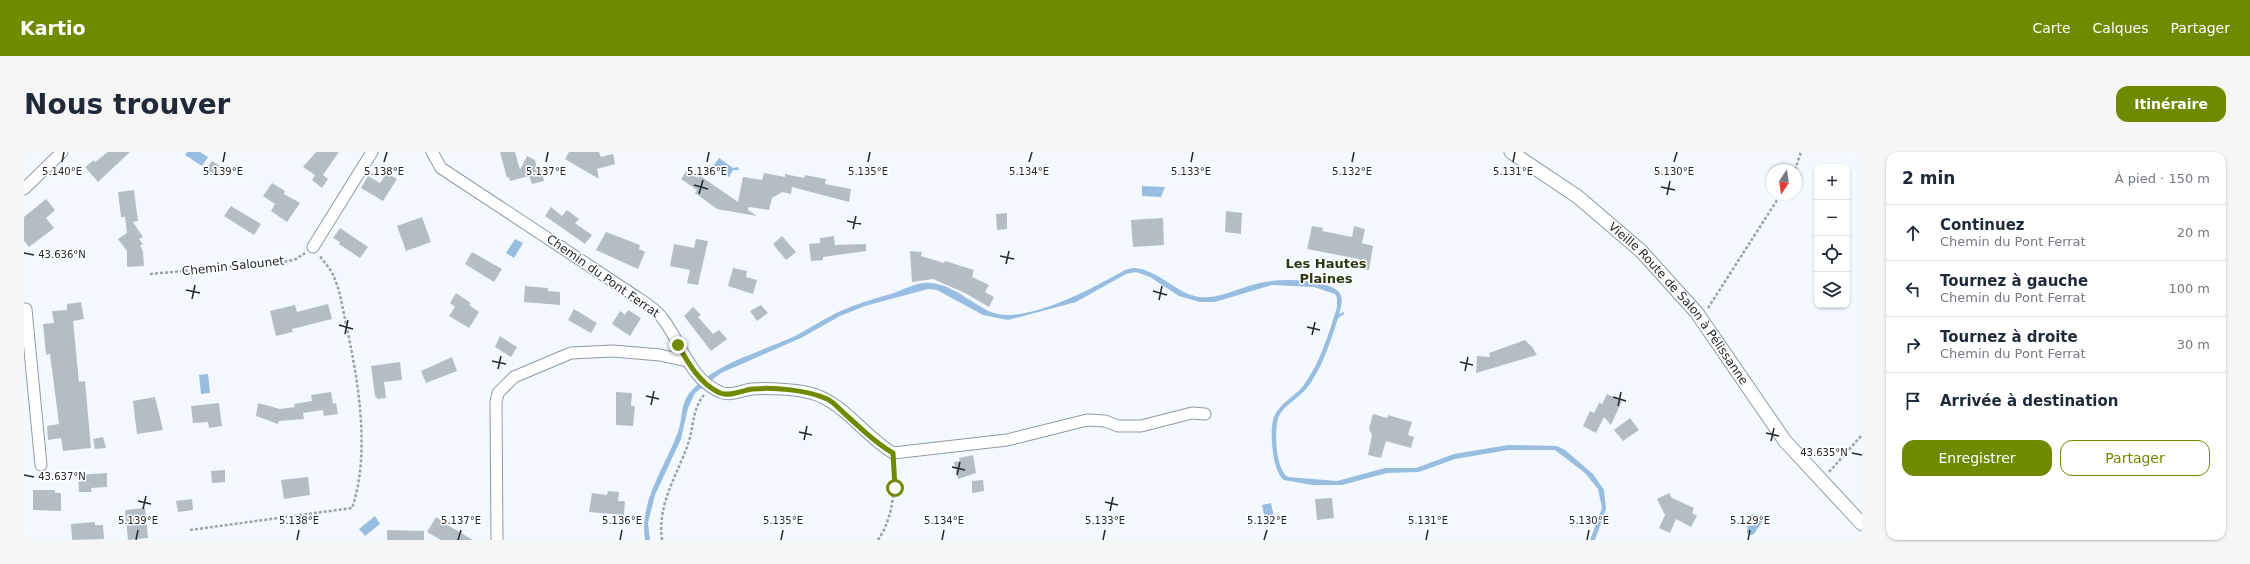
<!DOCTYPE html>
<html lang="fr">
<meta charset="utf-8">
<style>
:root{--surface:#fff;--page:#f6f6f7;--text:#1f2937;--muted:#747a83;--line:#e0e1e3;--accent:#708a00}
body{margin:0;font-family:"DejaVu Sans",sans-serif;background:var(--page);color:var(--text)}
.controls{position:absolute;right:12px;top:12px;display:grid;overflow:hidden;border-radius:8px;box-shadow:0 1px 3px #0004}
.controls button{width:36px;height:36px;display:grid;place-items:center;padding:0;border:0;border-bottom:1px solid var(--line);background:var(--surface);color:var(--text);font:20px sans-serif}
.compass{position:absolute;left:1742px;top:12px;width:36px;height:36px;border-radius:50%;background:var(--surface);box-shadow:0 1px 3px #0004;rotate:193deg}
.stop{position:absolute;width:12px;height:12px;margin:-9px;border:3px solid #708a00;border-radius:50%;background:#fff}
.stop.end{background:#708a00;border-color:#fff;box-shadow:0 1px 4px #0008}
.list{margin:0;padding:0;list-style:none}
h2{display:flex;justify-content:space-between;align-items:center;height:52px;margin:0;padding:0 16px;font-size:17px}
h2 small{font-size:13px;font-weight:400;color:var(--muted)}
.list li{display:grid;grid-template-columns:26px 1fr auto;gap:12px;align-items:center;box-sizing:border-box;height:56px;padding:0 16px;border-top:1px solid var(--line)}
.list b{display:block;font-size:15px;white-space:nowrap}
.list p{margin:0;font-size:13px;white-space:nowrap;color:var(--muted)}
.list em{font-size:13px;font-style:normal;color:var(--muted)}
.actions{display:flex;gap:8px;padding:12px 16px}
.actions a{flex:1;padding:9px 0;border:1px solid var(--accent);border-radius:12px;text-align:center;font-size:14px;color:var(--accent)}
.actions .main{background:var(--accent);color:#fff}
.icon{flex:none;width:22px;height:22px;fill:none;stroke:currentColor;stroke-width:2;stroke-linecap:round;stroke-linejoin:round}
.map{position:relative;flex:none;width:1838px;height:388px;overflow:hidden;border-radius:12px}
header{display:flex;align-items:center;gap:24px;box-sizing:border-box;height:56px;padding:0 20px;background:var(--accent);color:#fff}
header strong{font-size:19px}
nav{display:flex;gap:22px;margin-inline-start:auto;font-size:14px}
.intro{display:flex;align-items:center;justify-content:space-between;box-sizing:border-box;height:96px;padding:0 24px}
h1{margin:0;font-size:28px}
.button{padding:10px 18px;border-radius:12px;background:var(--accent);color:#fff;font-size:14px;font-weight:700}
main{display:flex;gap:24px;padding:0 24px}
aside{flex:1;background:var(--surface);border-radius:12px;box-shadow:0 1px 3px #0004}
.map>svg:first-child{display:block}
</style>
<header>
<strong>Kartio</strong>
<nav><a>Carte</a><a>Calques</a><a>Partager</a></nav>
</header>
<div class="intro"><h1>Nous trouver</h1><a class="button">Itinéraire</a></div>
<main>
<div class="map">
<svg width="1838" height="388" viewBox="0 0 1838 388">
<rect width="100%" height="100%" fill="#f4f9ff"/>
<path fill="#99bde0" d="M 163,0 L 176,0 L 184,5 L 178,14 L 161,3 Z
M 695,6 L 709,16 L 714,15 L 715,18 L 709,18 L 705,25 L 689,14 Z
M 1118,34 L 1141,35 L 1137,45 L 1118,44 Z
M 491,87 L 499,91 L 490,106 L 482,101 Z
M 1109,116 C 1134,117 1151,141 1175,145 C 1193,147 1211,138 1228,133 C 1251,126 1276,127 1298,132 C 1318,137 1321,143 1315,162 L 1320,160 L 1320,162 L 1314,166 C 1307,189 1298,216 1283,236 C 1275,246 1257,255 1254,267 C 1250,280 1252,318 1264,325 L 1313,329 L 1361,316 L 1392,316 L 1430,302 L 1484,293 L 1533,294 L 1541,298 L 1569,322 L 1580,338 L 1582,357 L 1571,388 L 1566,388 L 1578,356 L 1574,337 L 1561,321 L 1531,298 L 1484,298 L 1431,307 L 1395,320 L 1363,321 L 1318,333 L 1288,333 L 1260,328 C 1248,319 1245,278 1250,265 C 1255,252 1271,244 1279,234 C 1296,212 1305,181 1313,155 L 1313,146 L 1311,142 L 1290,135 L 1248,133 L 1191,150 L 1176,150 L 1155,144 L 1126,125 L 1112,120 L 1102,122 L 1052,150 L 984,168 L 959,163 L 913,138 L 904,137 L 841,154 L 816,164 L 777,186 L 697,221 L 671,241 L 664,256 L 657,287 L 631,343 L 624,371 L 626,388 L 621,388 C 615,348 641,316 654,280 C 659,266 656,250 668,238 C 694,210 737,200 771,184 C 787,176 802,165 819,158 C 835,151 853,146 870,141 C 880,137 890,132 900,131 C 925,129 946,151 967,160 C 1000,174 1071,135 1101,118 Z
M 184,222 L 186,241 L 177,242 L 175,223 Z
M 1247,351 L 1251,369 L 1242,372 L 1238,353 Z
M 1728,362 L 1739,364 L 1740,367 L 1730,382 L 1727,383 L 1723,381 L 1724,364 Z
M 351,364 L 356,372 L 341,384 L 335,377 Z"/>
<path fill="#b4bdc6" d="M 84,0 L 106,0 L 74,30 L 61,15 L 70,8 L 71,10 Z
M 292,0 L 315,0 L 299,23 L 304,27 L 298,36 L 288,28 L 291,23 L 279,15 Z
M 476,0 L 491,0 L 496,18 L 503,4 L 511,8 L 513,17 L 517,16 L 520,29 L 508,32 L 505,24 L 486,29 L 485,25 L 483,26 Z
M 545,0 L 575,0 L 577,5 L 589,2 L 591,12 L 573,17 L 575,27 L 541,7 Z
M 188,9 L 196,14 L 191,23 L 182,18 Z
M 663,18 L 674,26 L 675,23 L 714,50 L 719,25 L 738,28 L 740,21 L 761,25 L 761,22 L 780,26 L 781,23 L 802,27 L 801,32 L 827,37 L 825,50 L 768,35 L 767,42 L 758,40 L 748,46 L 745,58 L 725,55 L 724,58 L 733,64 L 693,57 L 671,41 L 673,38 L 657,27 Z
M 363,21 L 373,27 L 359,49 L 337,36 L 344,24 L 356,31 Z
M 248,31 L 261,39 L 260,42 L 276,51 L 263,70 L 247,59 L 251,52 L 239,44 Z
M 110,38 L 114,69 L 109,70 L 119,85 L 115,87 L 119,92 L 116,94 L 119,99 L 120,114 L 103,115 L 103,99 L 94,87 L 103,81 L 101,65 L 97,65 L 94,40 Z
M 22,47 L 31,58 L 22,66 L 30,76 L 5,95 L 0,89 L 0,65 Z
M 207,54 L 237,72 L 230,83 L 200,64 Z
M 527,55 L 538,64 L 543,58 L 555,67 L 551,71 L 568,83 L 561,92 L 521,64 Z
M 1202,59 L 1218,61 L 1217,82 L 1201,80 Z
M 983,61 L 983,77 L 973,78 L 972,62 Z
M 398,65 L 407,90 L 382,99 L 373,74 Z
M 1139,66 L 1140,93 L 1109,95 L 1107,68 Z
M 1288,74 L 1299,76 L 1298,79 L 1328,85 L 1330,74 L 1341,77 L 1338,91 L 1349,94 L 1345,118 L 1333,116 L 1335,107 L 1283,97 Z
M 316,76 L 344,95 L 336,106 L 315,92 L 316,90 L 309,86 Z
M 582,80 L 616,93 L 615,97 L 621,100 L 614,117 L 572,98 Z
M 758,84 L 772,100 L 762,108 L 749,92 Z
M 810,84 L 811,93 L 842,92 L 842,99 L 799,105 L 799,108 L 787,109 L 785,92 L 796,91 L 796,86 Z
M 672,87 L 684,89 L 674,133 L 663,131 L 666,118 L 646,114 L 650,92 L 670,96 Z
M 886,99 L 898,100 L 897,104 L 920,111 L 921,109 L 950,118 L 948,125 L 965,133 L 961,140 L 970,145 L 965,155 L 941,141 L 909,127 L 888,130 Z
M 448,100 L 478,117 L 470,130 L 441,112 Z
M 709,116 L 723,119 L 722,125 L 733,128 L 729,142 L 704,134 Z
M 501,134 L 524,136 L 524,139 L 536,140 L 536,153 L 500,150 Z
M 432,141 L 447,151 L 445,153 L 455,160 L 445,176 L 425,164 L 431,155 L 426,151 Z
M 57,150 L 60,167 L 49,169 L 55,230 L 61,229 L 67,296 L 39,299 L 37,286 L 24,288 L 23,274 L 35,272 L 26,202 L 22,203 L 19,172 L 30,171 L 28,159 L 43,158 L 43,152 Z
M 304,152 L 308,167 L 268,177 L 269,180 L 252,184 L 246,159 L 271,153 L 273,160 Z
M 737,153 L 744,161 L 733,169 L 726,159 Z
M 669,155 L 677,163 L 674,165 L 689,182 L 695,178 L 703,187 L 687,199 L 660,164 Z
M 550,157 L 573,171 L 567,181 L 544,168 Z
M 604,158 L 617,166 L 606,184 L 588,172 L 596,159 L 601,163 Z
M 476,184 L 493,195 L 487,205 L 471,195 Z
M 1501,188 L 1508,195 L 1513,203 L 1452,221 L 1453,204 L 1466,205 L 1465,201 Z
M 428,205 L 433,219 L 402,231 L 397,219 Z
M 376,210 L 378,228 L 360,230 L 362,246 L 354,247 L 351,244 L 347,214 Z
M 307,240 L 309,252 L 312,251 L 314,262 L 300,264 L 299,258 L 279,261 L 280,267 L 255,269 L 254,272 L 232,264 L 234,251 L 256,257 L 271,255 L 270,252 L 288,249 L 287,243 Z
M 592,240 L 608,241 L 607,254 L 611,254 L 609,274 L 592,273 Z
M 1583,242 L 1598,249 L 1587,273 L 1580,265 L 1572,281 L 1559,274 L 1566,259 L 1570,261 L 1575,251 L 1578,252 Z
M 131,245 L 139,278 L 113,282 L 109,249 Z
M 195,251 L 198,274 L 185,276 L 184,270 L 169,271 L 167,254 Z
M 1349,262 L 1363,266 L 1364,263 L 1388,270 L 1384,283 L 1390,285 L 1387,296 L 1362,289 L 1357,306 L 1344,303 L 1348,283 L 1345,277 Z
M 1606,266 L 1615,278 L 1599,289 L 1590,278 Z
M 79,285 L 82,296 L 71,297 L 69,287 Z
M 949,303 L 952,321 L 934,327 L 930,310 L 936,309 L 935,306 Z
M 201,318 L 201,330 L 188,331 L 187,319 Z
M 83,321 L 83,335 L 67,336 L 68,340 L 55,340 L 54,323 Z
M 284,325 L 286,343 L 260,347 L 257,328 Z
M 959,328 L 960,339 L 948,341 L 948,329 Z
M 9,338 L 31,338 L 31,341 L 37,341 L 37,359 L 9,358 Z
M 584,339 L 595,340 L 594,349 L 601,349 L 600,363 L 565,360 L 568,341 L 583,343 Z
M 1645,341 L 1648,346 L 1670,356 L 1668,361 L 1673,364 L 1667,375 L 1652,367 L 1646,381 L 1635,376 L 1641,363 L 1633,347 Z
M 1308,346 L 1310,366 L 1293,368 L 1291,347 Z
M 168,347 L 169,358 L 154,360 L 152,349 Z
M 121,356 L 124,386 L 104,388 L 101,358 Z
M 412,365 L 427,375 L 449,388 L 417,388 L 403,380 Z
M 71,370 L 71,373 L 79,373 L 80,387 L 48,388 L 47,372 Z
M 363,378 L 400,379 L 400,388 L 363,388 Z"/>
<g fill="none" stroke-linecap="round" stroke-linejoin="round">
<g stroke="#9099a2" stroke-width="13">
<path id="minor" d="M 408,0 L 417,16 L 611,144 C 620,150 633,158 639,167 C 658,192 665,226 696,240 C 706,245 718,238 728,237 C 743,236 772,237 786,241 C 819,249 840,284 869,301 L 983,288 L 1063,268 L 1081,269 L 1094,274 L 1117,274 L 1168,261 L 1181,262
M 0,37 L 38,0
M 289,95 L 348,0
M 0,157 L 2,157 L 17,313
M 473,388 L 472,250 L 474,241 L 490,225 L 547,201 L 589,199 L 636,203 L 663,209"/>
</g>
<g stroke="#9099a2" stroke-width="15">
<g id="tertiary">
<path id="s1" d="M 1487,0 L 1554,45 L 1617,99 L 1673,161 L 1761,289 L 1838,372"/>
</g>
</g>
<path stroke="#9da2a7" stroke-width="2.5" stroke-dasharray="3 2" stroke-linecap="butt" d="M 1771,18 L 1777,0
M 126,122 L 260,110 L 272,107 L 281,101
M 1684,156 L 1757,42
M 1805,320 L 1838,283
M 166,378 L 328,356 C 347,301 334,227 322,172 C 318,154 316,135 307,119 C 304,114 299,109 296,104
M 638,388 C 633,352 653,324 664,292 C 670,275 668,257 680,243
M 854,388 C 869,366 871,338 870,312"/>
<use href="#minor" stroke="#fff" stroke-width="11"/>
<use href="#tertiary" stroke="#fff" stroke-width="13"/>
</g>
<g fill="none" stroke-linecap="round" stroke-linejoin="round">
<path stroke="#708a00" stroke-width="5" d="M 654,193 C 664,211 676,232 696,241 C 706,245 718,238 729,237 C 749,235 784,238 803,247 C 810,250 816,258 822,263 C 837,276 851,291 869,301 L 871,336"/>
</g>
<path fill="none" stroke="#23272a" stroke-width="1.5" d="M 38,10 L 40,0M 199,10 L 201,0M 360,10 L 363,0M 522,10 L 524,0M 683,10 L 685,0M 844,10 L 846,0M 1005,10 L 1008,0M 1167,10 L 1169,0M 1328,10 L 1330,0M 1489,10 L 1491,0M 1650,10 L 1653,0M 670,33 L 684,37M 1637,35 L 1651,38M 675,42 L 679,28M 1643,43 L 1646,29M 823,69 L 837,72M 829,77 L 832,64M 0,101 L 10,103M 976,104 L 990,107M 982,112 L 985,99M 162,138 L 176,141M 1129,139 L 1143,143M 168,147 L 171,133M 1135,148 L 1138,134M 315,173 L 329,177M 1283,175 L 1296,178M 321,182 L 324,168M 1288,183 L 1291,170M 468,209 L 482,212M 1436,210 L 1449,213M 474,217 L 477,204M 1441,219 L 1444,205M 622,244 L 635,247M 1589,245 L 1602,249M 627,253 L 630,239M 1594,254 L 1597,240M 775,280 L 788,283M 1742,281 L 1755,284M 780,288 L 783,274M 1747,289 L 1750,276M 1828,301 L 1838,303M 928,315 L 941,318M 0,323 L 10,325M 933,323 L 936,310M 114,349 L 127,352M 1081,350 L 1094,353M 119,357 L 122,344M 1086,359 L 1089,345M 112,388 L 114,378M 273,388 L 275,378M 434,388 L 437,378M 596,388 L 598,378M 757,388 L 759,378M 918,388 L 920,378M 1079,388 L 1081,378M 1240,388 L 1243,378M 1402,388 L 1404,378M 1563,388 L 1565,378M 1724,388 L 1726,378"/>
<g text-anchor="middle" stroke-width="3" stroke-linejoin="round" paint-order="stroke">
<g font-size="12" fill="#23272a" stroke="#fff">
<text transform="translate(209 114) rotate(-6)" y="4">Chemin Salounet</text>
<text transform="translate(579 124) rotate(35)" y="4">Chemin du Pont Ferrat</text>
<text dy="4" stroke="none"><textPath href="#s1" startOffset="228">Vieille Route de Salon à Pélissanne</textPath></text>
</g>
<g font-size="13" font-weight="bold" fill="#2c3610" stroke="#fff">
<text x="1302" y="116">Les Hautes<tspan x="1302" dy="15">Plaines</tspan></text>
</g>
</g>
<g font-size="10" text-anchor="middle" fill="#23272a" stroke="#fff" stroke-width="3" stroke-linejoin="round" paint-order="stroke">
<text x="38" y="23">5.140°E</text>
<text x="199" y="23">5.139°E</text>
<text x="360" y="23">5.138°E</text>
<text x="522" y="23">5.137°E</text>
<text x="683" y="23">5.136°E</text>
<text x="844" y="23">5.135°E</text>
<text x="1005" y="23">5.134°E</text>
<text x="1167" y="23">5.133°E</text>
<text x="1328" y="23">5.132°E</text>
<text x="1489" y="23">5.131°E</text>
<text x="1650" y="23">5.130°E</text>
<text x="38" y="106">43.636°N</text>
<text x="1800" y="304">43.635°N</text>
<text x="38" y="328">43.637°N</text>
<text x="114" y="372">5.139°E</text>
<text x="275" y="372">5.138°E</text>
<text x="437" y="372">5.137°E</text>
<text x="598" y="372">5.136°E</text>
<text x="759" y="372">5.135°E</text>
<text x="920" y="372">5.134°E</text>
<text x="1081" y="372">5.133°E</text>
<text x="1243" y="372">5.132°E</text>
<text x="1404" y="372">5.131°E</text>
<text x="1565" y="372">5.130°E</text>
<text x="1726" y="372">5.129°E</text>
</g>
</svg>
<div class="controls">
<button>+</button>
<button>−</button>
<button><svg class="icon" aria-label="locate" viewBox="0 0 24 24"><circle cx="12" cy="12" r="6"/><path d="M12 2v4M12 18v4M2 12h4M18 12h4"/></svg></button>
<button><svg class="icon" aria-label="layers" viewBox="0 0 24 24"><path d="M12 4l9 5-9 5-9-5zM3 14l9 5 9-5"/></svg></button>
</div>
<svg class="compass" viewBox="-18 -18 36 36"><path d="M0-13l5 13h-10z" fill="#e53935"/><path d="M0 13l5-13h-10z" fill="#747a83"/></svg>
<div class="stop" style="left:871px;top:336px"></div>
<div class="stop end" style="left:654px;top:193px"></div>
</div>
<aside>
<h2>2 min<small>À pied · 150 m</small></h2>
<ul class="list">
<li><svg class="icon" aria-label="ahead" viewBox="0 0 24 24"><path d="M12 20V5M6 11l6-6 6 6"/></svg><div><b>Continuez</b><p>Chemin du Pont Ferrat</p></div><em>20 m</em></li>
<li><svg class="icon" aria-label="left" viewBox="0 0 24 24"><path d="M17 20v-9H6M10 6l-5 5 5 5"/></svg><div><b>Tournez à gauche</b><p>Chemin du Pont Ferrat</p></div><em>100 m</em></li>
<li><svg class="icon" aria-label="right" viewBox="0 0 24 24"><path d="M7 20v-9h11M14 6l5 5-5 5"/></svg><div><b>Tournez à droite</b><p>Chemin du Pont Ferrat</p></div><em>30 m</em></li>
<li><svg class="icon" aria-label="arrive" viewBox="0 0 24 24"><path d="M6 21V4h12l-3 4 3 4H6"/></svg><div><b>Arrivée à destination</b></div></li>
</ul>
<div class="actions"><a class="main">Enregistrer</a><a>Partager</a></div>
</aside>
</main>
